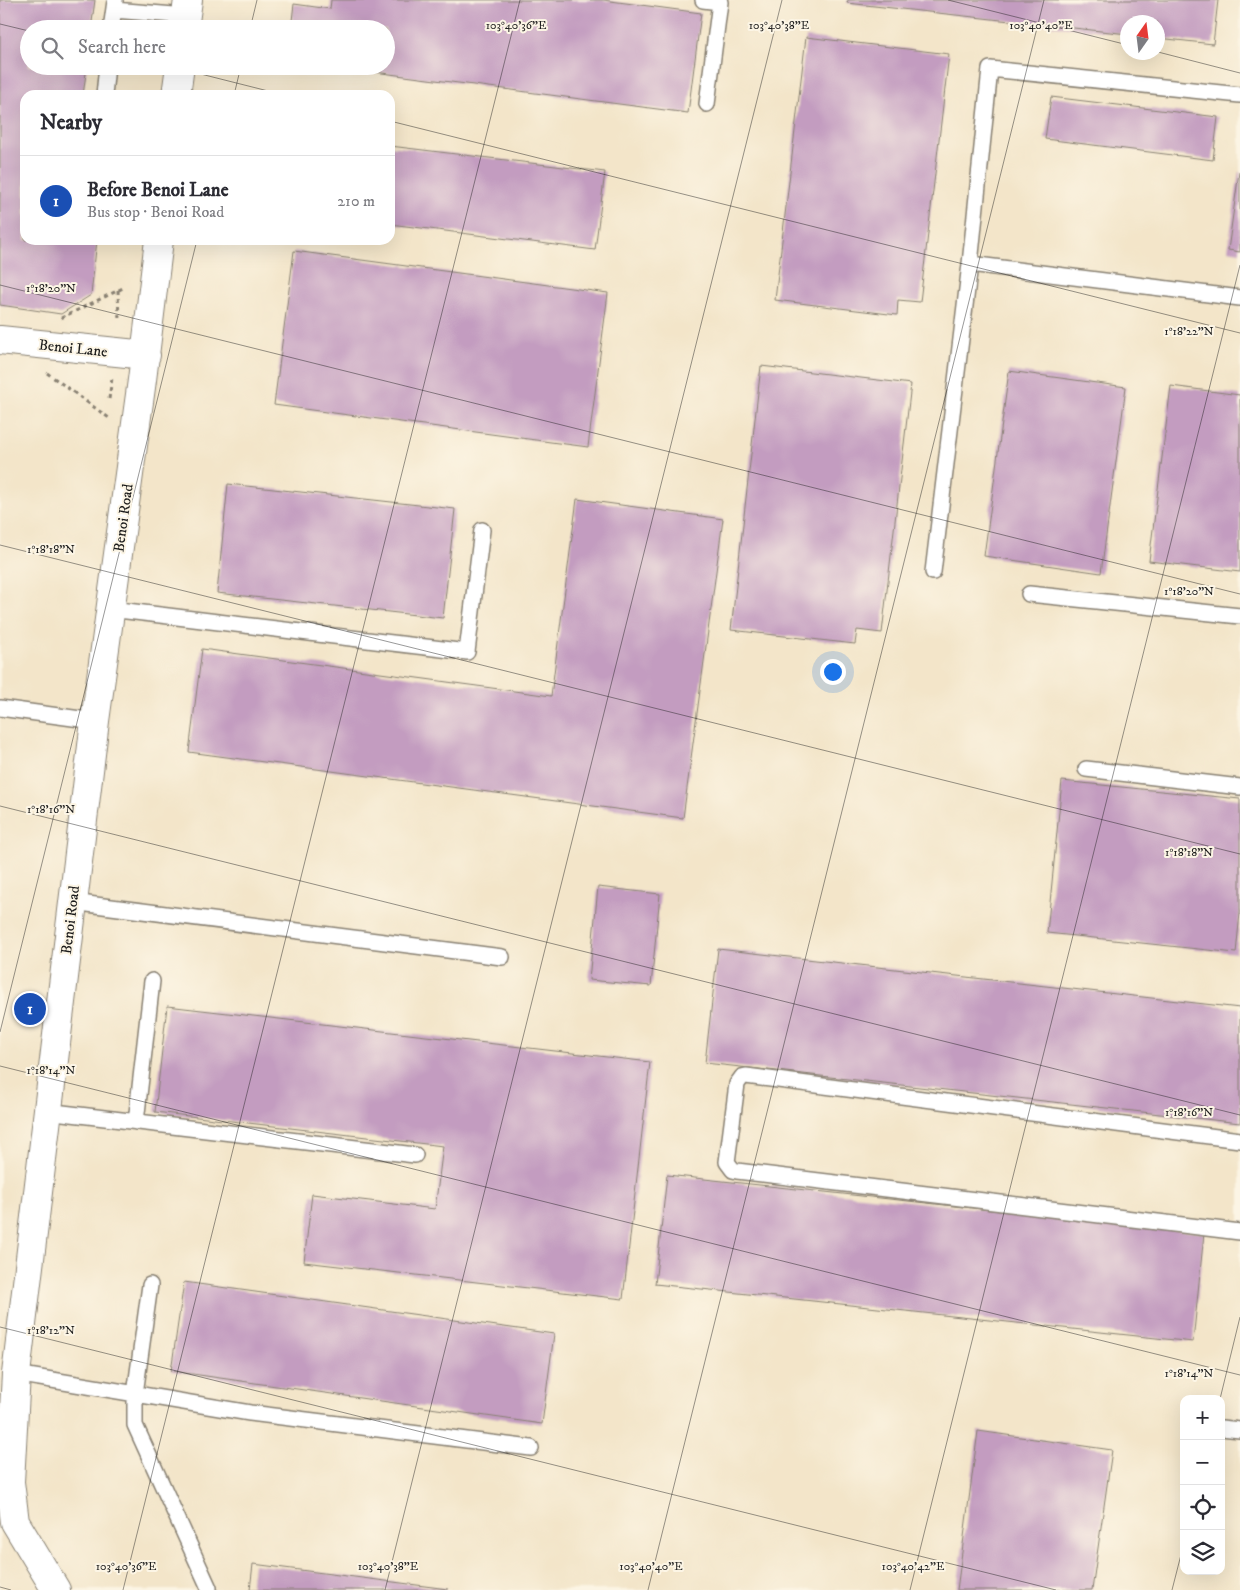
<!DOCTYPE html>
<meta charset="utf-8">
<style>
:root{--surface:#fff;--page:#f7f7f7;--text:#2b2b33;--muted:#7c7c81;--line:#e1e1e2;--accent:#7c3aed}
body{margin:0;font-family:"IM FELL DW Pica",serif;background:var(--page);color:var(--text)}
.controls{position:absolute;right:15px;bottom:15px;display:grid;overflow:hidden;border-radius:10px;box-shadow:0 5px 20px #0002}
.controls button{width:45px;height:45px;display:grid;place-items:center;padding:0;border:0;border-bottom:1px solid var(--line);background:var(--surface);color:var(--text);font:25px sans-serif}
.compass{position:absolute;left:1120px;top:15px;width:45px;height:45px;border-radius:50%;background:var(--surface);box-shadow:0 5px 20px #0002;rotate:14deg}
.you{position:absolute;left:832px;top:671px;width:18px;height:18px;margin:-12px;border:4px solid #fff;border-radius:50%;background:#1a73e8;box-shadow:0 0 0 8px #1a73e833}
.badge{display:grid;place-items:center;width:32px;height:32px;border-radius:50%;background:var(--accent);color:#fff;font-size:16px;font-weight:700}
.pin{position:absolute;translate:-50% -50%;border:2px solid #fff;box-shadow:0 1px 5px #0006}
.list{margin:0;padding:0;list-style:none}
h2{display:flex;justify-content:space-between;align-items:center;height:65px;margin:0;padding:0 20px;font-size:21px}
h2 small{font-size:16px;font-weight:400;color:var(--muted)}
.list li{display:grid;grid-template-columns:32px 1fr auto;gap:15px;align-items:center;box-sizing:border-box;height:90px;padding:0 20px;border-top:1px solid var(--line)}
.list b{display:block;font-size:19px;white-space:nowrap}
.list p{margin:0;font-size:16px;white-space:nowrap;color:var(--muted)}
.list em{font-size:16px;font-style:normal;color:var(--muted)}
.icon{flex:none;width:28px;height:28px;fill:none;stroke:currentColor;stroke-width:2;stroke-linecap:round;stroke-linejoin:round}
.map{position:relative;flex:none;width:1240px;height:1590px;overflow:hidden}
.search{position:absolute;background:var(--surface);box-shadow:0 5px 20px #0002;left:20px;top:20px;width:375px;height:55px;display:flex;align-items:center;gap:12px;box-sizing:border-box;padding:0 18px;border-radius:28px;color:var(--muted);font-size:19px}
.panel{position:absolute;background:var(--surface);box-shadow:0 5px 20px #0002;left:20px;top:90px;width:375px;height:155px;border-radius:15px}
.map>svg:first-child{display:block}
</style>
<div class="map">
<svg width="1240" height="1590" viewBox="0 0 1240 1590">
<rect width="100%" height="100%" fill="#fcf5e5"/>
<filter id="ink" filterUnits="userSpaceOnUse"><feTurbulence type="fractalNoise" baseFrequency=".02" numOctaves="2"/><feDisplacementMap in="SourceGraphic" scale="10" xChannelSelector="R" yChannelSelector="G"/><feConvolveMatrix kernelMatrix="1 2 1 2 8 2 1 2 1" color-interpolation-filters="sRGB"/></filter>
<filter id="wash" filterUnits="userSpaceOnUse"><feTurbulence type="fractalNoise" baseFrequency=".0096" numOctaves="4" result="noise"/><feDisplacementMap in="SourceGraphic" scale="20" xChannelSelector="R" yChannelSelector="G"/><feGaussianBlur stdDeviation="1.12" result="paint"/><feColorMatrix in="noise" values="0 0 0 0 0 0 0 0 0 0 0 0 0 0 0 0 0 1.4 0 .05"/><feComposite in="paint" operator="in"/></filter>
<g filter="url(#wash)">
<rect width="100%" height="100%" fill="#f3e5c9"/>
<g id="blocks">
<path fill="#c39cc0" d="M 0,0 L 95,0 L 91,29 L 29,29 L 29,66 L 87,66 L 83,95 L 25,95 L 25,240 L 97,240 L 91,295 L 61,314 L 0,305 Z
M 331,0 L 603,0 L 701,13 L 688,113 L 336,67 L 386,66 L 386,29 L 291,29 L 294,4 L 330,9 Z
M 848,0 L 1218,0 L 1213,44 L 1158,38 L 1158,22 L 1128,22 L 1128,34 L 847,3 Z
M 806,37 L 949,54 L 920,302 L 898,300 L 897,315 L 775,300 Z
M 1051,97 L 1218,117 L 1213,160 L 1045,139 Z
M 390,146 L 605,172 L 595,250 L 390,224 Z
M 1239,172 L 1240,172 L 1240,252 L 1228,250 Z
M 294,251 L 608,293 L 588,447 L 274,405 Z
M 761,366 L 911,384 L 882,633 L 857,630 L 855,644 L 731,630 Z
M 1009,371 L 1126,387 L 1101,573 L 984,556 Z
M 1171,386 L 1240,395 L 1240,572 L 1149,561 Z
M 228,484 L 455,509 L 443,618 L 217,593 Z
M 577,499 L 723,519 L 683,818 L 189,752 L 202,649 L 551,696 Z
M 1062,781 L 1240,799 L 1240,913 L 1236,953 L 1047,933 Z
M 598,887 L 660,894 L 651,986 L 589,980 Z
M 718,949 L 1240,1008 L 1240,1123 L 705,1063 Z
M 167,1006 L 650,1062 L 623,1299 L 304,1262 L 312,1194 L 435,1209 L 443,1146 L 155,1112 Z
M 667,1175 L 1204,1233 L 1193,1342 L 655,1284 Z
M 184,1282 L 554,1334 L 542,1424 L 171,1371 Z
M 978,1431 L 1112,1450 L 1092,1590 L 957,1590 Z
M 253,1564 L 448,1589 L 448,1590 L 250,1590 Z"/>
</g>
</g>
<g filter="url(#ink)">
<use href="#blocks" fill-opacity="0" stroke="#888072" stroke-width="1"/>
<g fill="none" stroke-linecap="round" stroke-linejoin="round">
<g stroke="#888072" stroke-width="18">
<path id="lane" d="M 703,0 L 720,2 L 707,104
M 114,10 L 186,16
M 111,29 L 115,1
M 104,95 L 107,66
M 970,264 L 1240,298
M 933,572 L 970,264 L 990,69 L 1240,95
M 1029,594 L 1240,616
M 110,609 L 467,652 L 482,530
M 0,708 L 95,721
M 1086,769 L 1240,787
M 72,902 L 502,957
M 46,1111 L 415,1155
M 136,1122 L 152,981
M 1240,1140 L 746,1076 L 742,1077 L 737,1084 L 727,1162 L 733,1170 L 737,1171 L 1240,1232
M 150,1285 L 135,1394 L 135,1425 L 209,1588
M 16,1374 L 250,1413 L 531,1448
M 1221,1428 L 1240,1430"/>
</g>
<g stroke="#888072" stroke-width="30">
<path id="street" d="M 184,29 L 188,0
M 176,95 L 180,66
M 0,340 L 146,355
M 56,1590 L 15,1522 L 10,1482 L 16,1374 L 95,721 L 142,380 L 159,240"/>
</g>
<path stroke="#888072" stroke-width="3" stroke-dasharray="4 4" stroke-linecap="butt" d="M 118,290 L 119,322
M 61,318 L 125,287
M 47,373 L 109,418
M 109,399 L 112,378"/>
<use href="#lane" stroke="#fff" stroke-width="15"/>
<use href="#street" stroke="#fff" stroke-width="28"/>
</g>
</g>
<path fill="none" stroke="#1c1c1c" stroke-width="1" stroke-opacity="0.45" d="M 948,0 L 1128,45M 0,24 L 29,31M 250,29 L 257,0M 1158,52 L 1240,73M 169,66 L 284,95M 234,95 L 241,66M 390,121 L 1240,333M 0,285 L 1240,594M 0,545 L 1240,854M 0,806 L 1240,1115M 0,1032 L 197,240M 0,1066 L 1240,1375M 0,1327 L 1056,1590M 1220,1399 L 1240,1317M 0,1587 L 11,1590M 123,1590 L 520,0M 385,1590 L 782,0M 648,1590 L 1044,0M 910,1590 L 1240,265M 1172,1590 L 1184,1543"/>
<g text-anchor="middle" stroke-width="4" stroke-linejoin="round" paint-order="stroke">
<g font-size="15" fill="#1c1c1c" stroke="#fcf5e5">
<text transform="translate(73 348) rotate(6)" y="5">Benoi Lane</text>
<text transform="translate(123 518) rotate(-82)" y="5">Benoi Road</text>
<text transform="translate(70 920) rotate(-83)" y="5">Benoi Road</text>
</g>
</g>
<g font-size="12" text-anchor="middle" fill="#1c1c1c" stroke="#fcf5e5" stroke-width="4" stroke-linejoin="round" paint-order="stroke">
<text x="516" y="29">103°40'36"E</text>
<text x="779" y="29">103°40'38"E</text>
<text x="1041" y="29">103°40'40"E</text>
<text x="51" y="292">1°18'20"N</text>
<text x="1189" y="335">1°18'22"N</text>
<text x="51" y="553">1°18'18"N</text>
<text x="1189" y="595">1°18'20"N</text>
<text x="51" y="813">1°18'16"N</text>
<text x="1189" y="856">1°18'18"N</text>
<text x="51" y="1074">1°18'14"N</text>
<text x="1189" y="1116">1°18'16"N</text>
<text x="51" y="1334">1°18'12"N</text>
<text x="1189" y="1377">1°18'14"N</text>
<text x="126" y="1570">103°40'36"E</text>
<text x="388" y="1570">103°40'38"E</text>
<text x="651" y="1570">103°40'40"E</text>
<text x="913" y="1570">103°40'42"E</text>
</g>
</svg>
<div class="controls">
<button>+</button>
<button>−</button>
<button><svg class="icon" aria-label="locate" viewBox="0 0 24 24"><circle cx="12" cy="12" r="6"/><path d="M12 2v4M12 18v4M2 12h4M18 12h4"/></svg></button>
<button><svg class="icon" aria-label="layers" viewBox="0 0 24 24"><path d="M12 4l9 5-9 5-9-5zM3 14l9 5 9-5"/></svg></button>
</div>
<svg class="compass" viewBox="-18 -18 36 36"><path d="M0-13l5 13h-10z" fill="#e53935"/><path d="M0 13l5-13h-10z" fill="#7c7c81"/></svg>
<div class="you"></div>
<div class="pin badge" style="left:30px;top:1009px;background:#1a4fb4">1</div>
<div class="search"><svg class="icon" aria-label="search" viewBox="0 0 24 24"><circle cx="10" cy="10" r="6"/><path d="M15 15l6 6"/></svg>Search here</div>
<section class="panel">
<h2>Nearby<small></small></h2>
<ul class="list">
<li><span class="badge" style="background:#1a4fb4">1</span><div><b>Before Benoi Lane</b><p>Bus stop · Benoi Road</p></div><em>210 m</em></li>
</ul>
</section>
</div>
